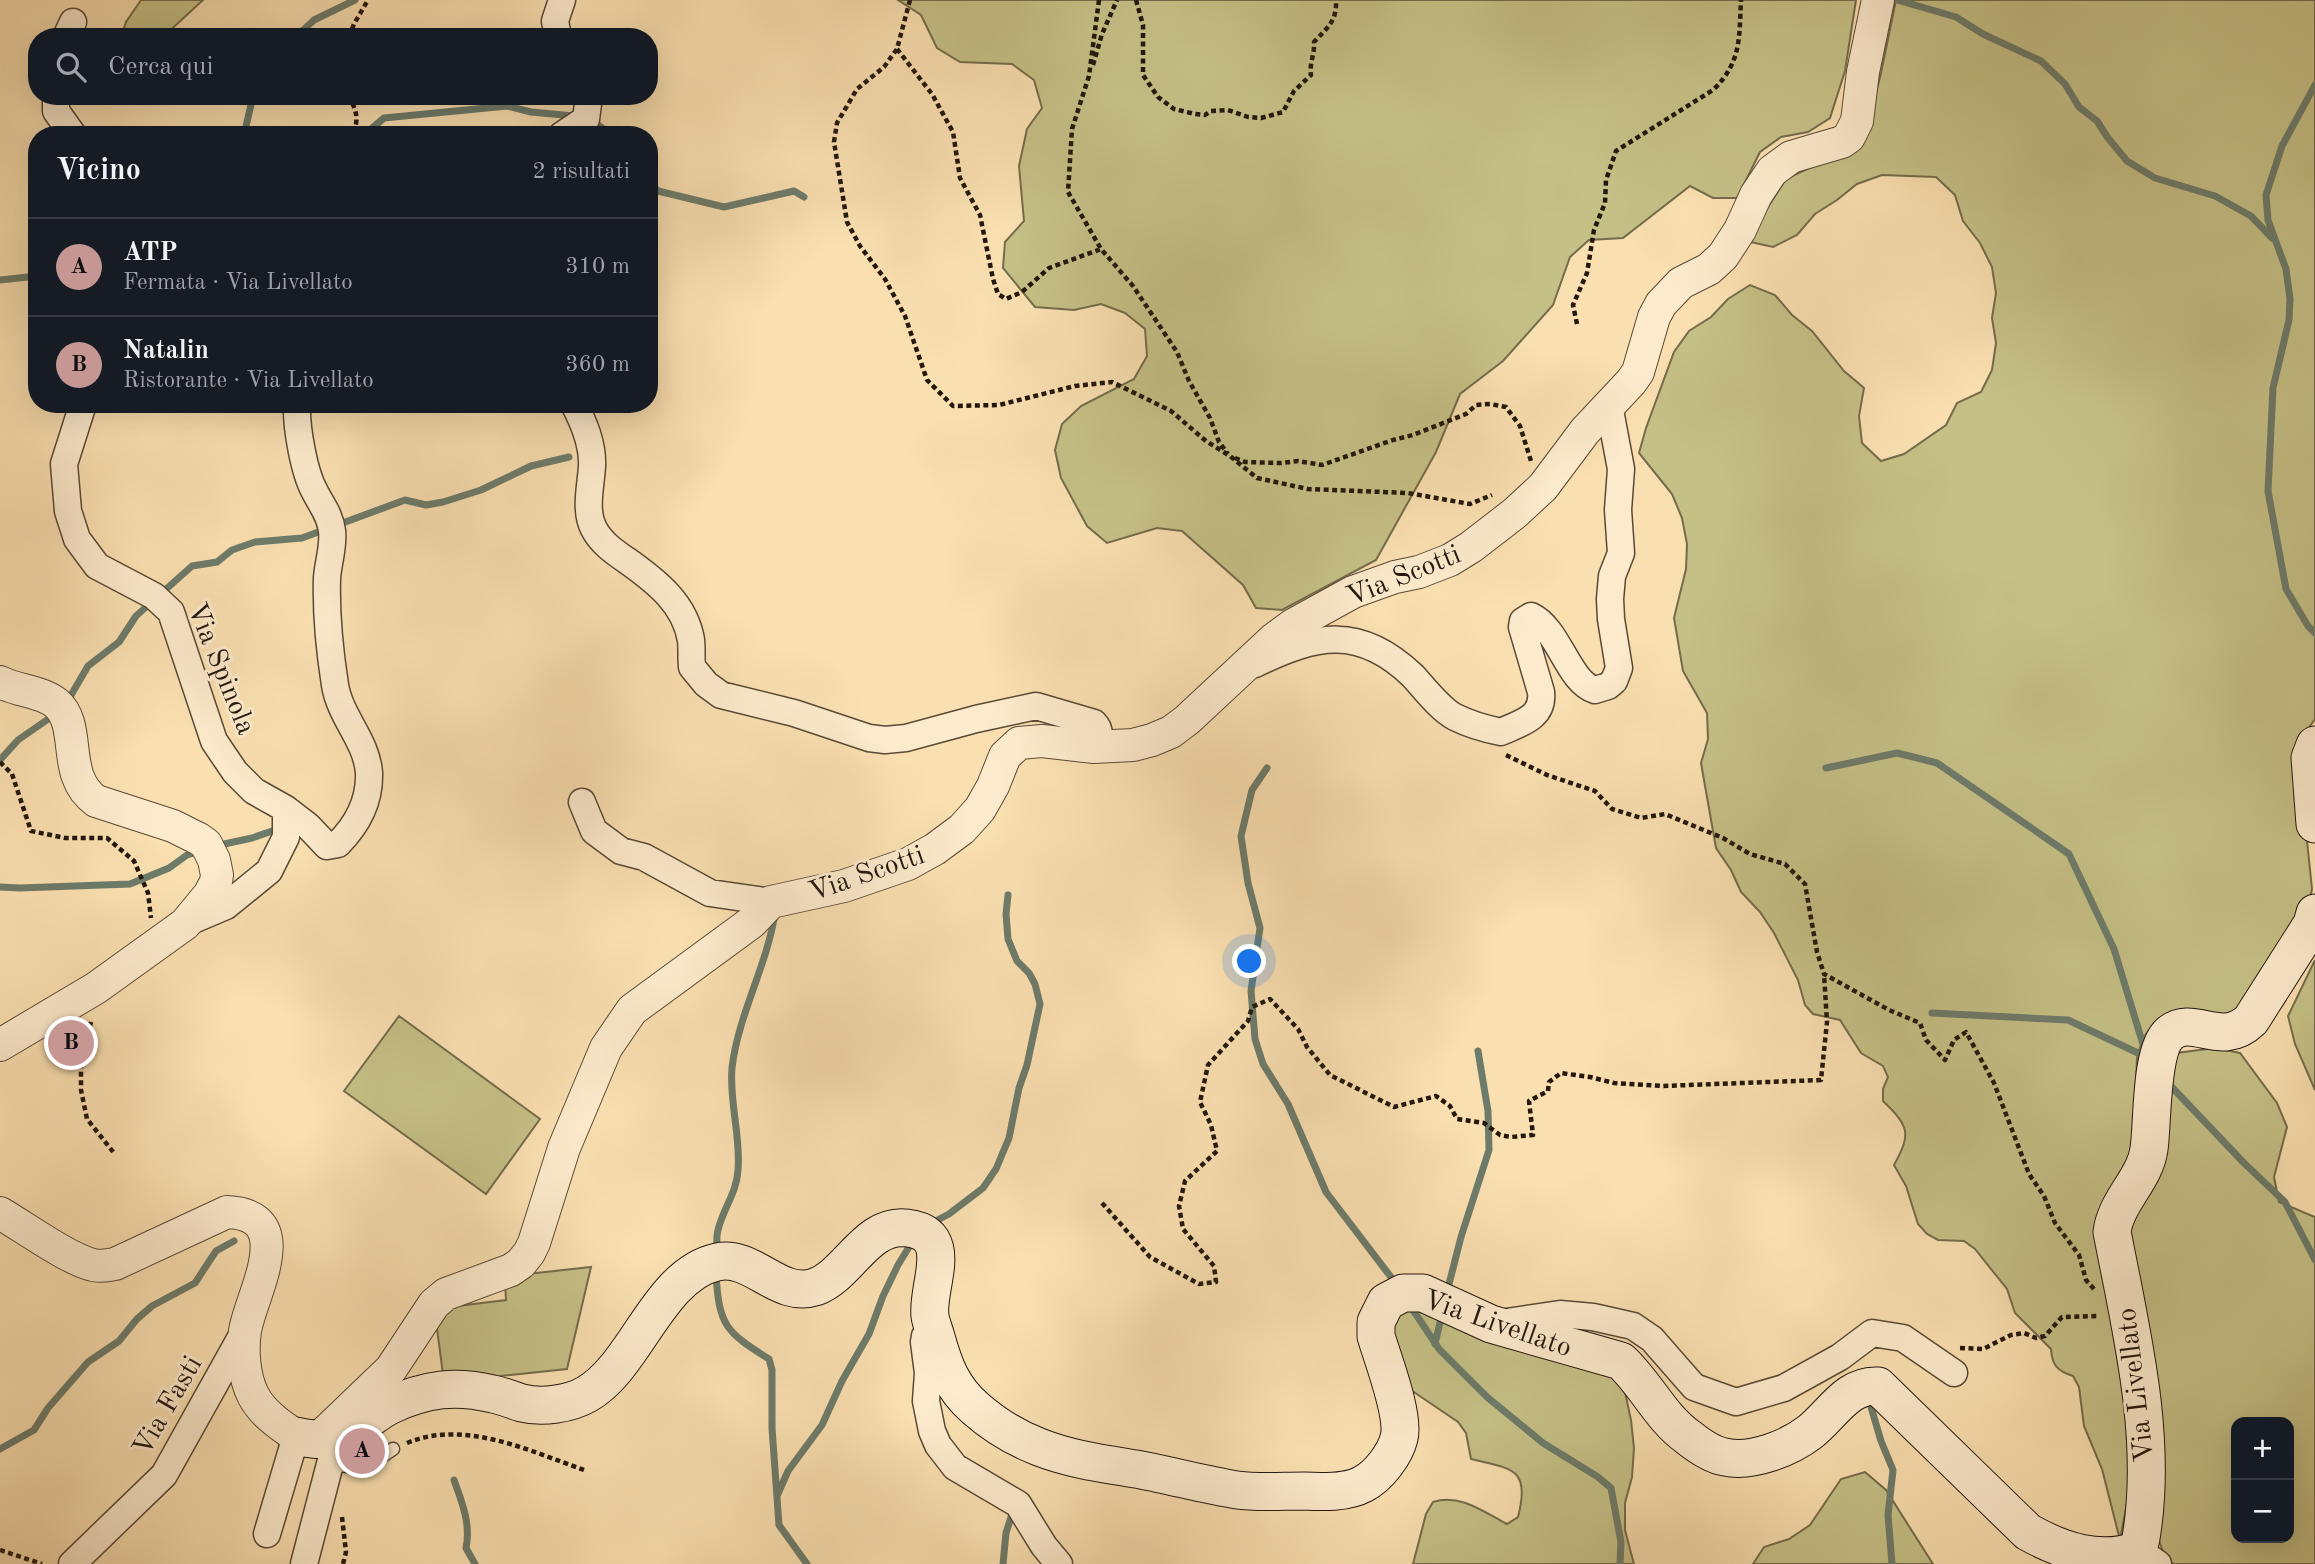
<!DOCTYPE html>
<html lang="it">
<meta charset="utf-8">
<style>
:root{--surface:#171b24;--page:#20242c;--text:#f1f3f6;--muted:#9ea1a6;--line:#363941;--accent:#c59692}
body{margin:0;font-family:"Old Standard TT",serif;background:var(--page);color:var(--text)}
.controls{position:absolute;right:21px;bottom:21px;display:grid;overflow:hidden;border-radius:14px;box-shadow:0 7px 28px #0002}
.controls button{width:63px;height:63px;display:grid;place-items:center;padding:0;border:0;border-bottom:2px solid var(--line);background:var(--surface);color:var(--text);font:35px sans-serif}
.you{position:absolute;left:1250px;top:962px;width:24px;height:24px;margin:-18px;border:5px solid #fff;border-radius:50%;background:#1a73e8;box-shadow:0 0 0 10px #1a73e833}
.badge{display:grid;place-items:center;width:46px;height:46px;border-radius:50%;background:var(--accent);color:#111;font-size:23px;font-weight:700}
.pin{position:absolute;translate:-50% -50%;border:4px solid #fff;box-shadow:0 2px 7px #0006}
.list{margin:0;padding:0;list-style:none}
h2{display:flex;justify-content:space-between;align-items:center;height:91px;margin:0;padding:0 28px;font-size:30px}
h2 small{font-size:23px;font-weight:400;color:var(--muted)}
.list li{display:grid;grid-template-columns:46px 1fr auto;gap:21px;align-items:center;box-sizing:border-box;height:98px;padding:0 28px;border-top:2px solid var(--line)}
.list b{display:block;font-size:26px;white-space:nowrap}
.list p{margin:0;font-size:23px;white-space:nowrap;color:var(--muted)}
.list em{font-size:23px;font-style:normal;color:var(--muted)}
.icon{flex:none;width:38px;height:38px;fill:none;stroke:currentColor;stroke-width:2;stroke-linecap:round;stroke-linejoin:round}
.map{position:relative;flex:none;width:2315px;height:1564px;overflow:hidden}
.search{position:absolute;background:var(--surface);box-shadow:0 7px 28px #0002;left:28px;top:28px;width:630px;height:77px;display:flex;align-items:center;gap:18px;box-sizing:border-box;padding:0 24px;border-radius:28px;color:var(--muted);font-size:26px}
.panel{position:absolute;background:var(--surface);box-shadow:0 7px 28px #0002;left:28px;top:126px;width:630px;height:287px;border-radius:28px}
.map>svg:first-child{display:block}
</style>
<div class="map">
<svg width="2315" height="1564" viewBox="0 0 2315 1564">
<rect width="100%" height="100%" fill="#fadfb0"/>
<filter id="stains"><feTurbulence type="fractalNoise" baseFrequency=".00286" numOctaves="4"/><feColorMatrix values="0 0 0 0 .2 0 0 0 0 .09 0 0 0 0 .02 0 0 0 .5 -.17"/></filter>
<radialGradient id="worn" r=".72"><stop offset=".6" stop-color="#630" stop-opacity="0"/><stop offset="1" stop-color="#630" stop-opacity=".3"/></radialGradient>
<path fill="#c5c086" stroke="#746c4a" stroke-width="2" fill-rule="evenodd" d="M 141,0 L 203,0 L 163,37 L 121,37 L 126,22 Z
M 898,0 L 1856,0 L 1845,71 L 1830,118 L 1808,132 L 1781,137 L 1760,152 L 1737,198 L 1713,198 L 1690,186 L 1623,238 L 1589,240 L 1570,257 L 1553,305 L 1503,361 L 1460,394 L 1436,452 L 1376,560 L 1282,610 L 1256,608 L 1243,585 L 1182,531 L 1157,528 L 1107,543 L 1087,526 L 1061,478 L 1055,450 L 1062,424 L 1081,406 L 1134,379 L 1147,356 L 1145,329 L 1125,313 L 1101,304 L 1074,310 L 1035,307 L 1003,268 L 1005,242 L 1024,221 L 1019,166 L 1027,129 L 1042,108 L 1034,80 L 1012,64 L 960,62 L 937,48 L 921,15 Z
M 1896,0 L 2315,0 L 2315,719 L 2308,729 L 2298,754 L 2312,889 L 2309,903 L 2235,1015 C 2219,1017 2166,1020 2156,1025 C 2144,1031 2140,1047 2137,1058 L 2124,1347 L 2130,1487 L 2120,1540 L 2102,1469 L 2084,1426 L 2079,1387 L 2073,1376 C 2057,1371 2052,1365 2051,1349 L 2015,1313 L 2007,1289 L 1975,1249 L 1964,1241 L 1938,1240 L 1927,1234 L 1918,1224 L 1906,1186 L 1894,1165 C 1911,1134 1910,1127 1883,1101 L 1883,1089 L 1888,1077 L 1883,1066 L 1861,1053 L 1840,1020 L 1813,1014 L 1805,1005 L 1798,980 L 1774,933 L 1760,912 L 1741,892 L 1731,870 L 1716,848 L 1701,763 L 1708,739 L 1707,713 L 1683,671 L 1674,618 L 1686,569 L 1687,544 L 1682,518 L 1672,494 L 1639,453 L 1646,428 L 1674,352 L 1689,331 L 1711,317 L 1728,299 L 1750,285 L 1775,295 L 1792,315 L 1812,331 L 1844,371 L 1864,388 L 1859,416 L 1862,443 L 1881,461 L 1904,454 L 1946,425 L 1957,403 L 1981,392 L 1992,370 L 1996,343 L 1992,318 L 1996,293 L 1992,267 L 1980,243 L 1963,221 L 1955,195 L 1936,177 L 1882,175 L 1857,184 L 1837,200 L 1815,214 L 1797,235 L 1773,247 L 1746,241 L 1786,179 L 1864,142 L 1881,73 Z
M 2315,960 L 2315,1090 L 2295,1044 L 2288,1016 Z
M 399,1016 L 540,1119 L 486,1194 L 344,1091 Z
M 2215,1048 L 2240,1053 L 2277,1103 L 2287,1127 L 2274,1177 L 2279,1202 L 2315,1217 L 2315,1564 L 2173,1564 L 2164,1554 L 2154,1527 L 2124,1240 L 2176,1053 ZM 2236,1422 L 2289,1422 L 2289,1538 L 2236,1538 Z
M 591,1267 L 567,1369 L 444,1382 L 436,1321 L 449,1307 L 506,1300 L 505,1283 L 518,1275 Z
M 1407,1310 L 1433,1312 L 1610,1371 L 1625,1392 L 1631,1420 L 1634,1448 L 1632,1477 L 1625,1503 L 1625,1530 L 1634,1564 L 1413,1564 L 1426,1514 L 1433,1502 C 1459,1493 1484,1512 1507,1524 L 1518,1517 C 1531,1467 1511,1469 1471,1459 L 1466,1433 L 1458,1422 L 1402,1384 L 1393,1329 L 1396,1317 Z
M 1865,1472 L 1886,1490 L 1933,1564 L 1753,1564 L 1764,1547 L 1789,1539 L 1810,1525 L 1841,1479 Z"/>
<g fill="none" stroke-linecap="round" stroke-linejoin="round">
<path stroke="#6d7b6a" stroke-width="7" d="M 1897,0 L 1956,17 L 1983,34 L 2041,61 L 2065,84 L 2079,107 L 2097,121 L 2108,138 L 2127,161 L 2155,178 L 2215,196 L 2251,216 L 2272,238
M 296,37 L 314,20 L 355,0
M 2315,85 L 2282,146 L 2266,195 L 2268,220 L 2286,269 L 2290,299 L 2289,320 L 2273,388 L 2268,491 L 2286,589 L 2308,626 L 2315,633
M 592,120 L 611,135
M 244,135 L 253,96
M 364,135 L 384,118 L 507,106 L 531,112 L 574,116
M 649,181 L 658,191 L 724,207 L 794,191 L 804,197
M 0,280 L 37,276
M 67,702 L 88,666 L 119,642 L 136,616 L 192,566 L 217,562 L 232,550 L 255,542 L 302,538 L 405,500 L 426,505 L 443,502 L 481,490 L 531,466 L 569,457
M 0,760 L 18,740 L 54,715
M 1267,768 L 1252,790 L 1241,836 L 1248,883 L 1260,928 L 1251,991 L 1255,1039 L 1263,1064 L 1288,1104 L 1326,1192 L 1397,1285
M 1826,768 L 1897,753 L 1937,763 L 2069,854 L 2114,949 L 2145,1051
M 215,846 L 252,838 L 281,828
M 0,887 L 20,888 L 130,884 L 169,868 L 187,855 L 201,851
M 1932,1013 L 2068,1020 L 2138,1053 L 2145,1060
M 2166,1081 L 2244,1163 L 2285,1202 L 2315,1260
M 930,1224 L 949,1214 L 983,1188 L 996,1169 L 1009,1138 L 1019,1088 L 1027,1065 L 1040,1004 L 1035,984 L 1029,973 L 1017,961 L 1008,939 L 1006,914 L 1008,895
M 717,1252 C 717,1245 716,1237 718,1230 C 723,1209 737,1192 738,1170 C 741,1136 729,1102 732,1068 C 738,1015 767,966 775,913
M 716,1274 C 719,1326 726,1332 769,1359 L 772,1370 L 772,1428 L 779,1525 L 807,1564
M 1447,1292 L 1461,1237 L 1489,1150 L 1488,1111 L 1478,1051
M 1409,1304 L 1439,1349 L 1487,1397 L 1543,1443 L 1598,1477 L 1611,1488 L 1621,1542 L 1620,1564
M 1435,1344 L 1442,1314
M 1869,1400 L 1881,1441 L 1893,1470 L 1888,1515 L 1892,1564
M 0,1449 L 34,1430 L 48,1408 L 88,1362 L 119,1341 L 137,1319 L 152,1306 L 195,1283 L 216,1251 L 234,1241
M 454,1480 C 462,1502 471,1524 466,1548 L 475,1564
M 777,1496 L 788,1471 L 822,1425 L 842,1381 L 869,1334 L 883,1296 L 898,1265 L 912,1242
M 1003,1564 L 1006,1533 L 1012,1514"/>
<g stroke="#594936" stroke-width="15">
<path id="service" d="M 330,1464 C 360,1469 369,1466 393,1449"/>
</g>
<g stroke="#594936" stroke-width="29">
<path id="minor" d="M 66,37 L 73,22
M 558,37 L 555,21 L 562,0
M 56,96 L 56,111 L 73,135
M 562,135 L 586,119 L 588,104 L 586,96
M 83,404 L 64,464 L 68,511 L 77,539 L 97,566 L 154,596 L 171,612 L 214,741 L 235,772 L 254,791 L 286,809 L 286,837 L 269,871 L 226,906 L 186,923
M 574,404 C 584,423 593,444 592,466 C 591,486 584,510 594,529 C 602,544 616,553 629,562 C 657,582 685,604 691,640 C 692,649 691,658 692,667 L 706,684 L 721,695 L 794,713 L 869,738 L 885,740 L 906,738 L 976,719 L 1036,706 L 1094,723 C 1101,730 1100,739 1094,747
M 1255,664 C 1316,634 1360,625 1413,676 C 1424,688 1441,710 1455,717 C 1469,724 1486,729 1501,732 C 1520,723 1544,718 1541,692 L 1522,627 L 1523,621 L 1531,616 C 1559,629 1568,682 1595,690 L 1608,686 L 1614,681 L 1619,668 L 1611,619 L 1610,599 L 1612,576 L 1621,553 L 1618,510 L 1621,469 L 1609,405
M 582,802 L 594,831 L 621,851 L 644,857 L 710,893 L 771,902
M 286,809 L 308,826 L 327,846 L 338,844 C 357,825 370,802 369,773 C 367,741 340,717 335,685 C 330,653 326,610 327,578 C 328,563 334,546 332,531 C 330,515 322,506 315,492 C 304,473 296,427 297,404
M 1500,1323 L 1560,1314 L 1593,1317 L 1633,1326 L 1652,1339 L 1694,1387 L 1736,1402 L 1784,1388 L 1840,1357 L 1872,1333 L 1903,1338 L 1954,1373
M 925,1336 L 924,1342 L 928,1373 L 926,1401 L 932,1431 L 938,1445 L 955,1467 L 1018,1504 L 1044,1546 L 1059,1564
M 267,1534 L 296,1436
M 2138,1550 L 2158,1564
M 72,1564 L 164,1475 L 245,1330
M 304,1564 L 337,1437"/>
</g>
<g stroke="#594936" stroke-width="34">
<path id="tertiary" d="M 0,682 C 17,691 41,691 56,703 C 83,726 60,775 96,801 L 173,826 L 199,839 L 206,844 L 214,860 L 217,875 L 216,882 L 209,895 L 185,924 L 96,988 L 0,1045
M 0,1213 C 24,1227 68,1259 93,1265 C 100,1267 108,1265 115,1264 L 227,1212 C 300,1215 251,1294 245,1331 C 242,1351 244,1377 253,1395 C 262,1413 280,1425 296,1436
M 317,1440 L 391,1369 L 434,1304 L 446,1294 L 511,1270 L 521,1263 L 529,1253 L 534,1243 L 564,1148 L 606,1048 L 632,1010 L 752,922 L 771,902 L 844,886 L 908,864 L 935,849 L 962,829 L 980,809 L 993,786 L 1005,756 L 1019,743 L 1042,741 L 1094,747 L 1133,745 L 1152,740 L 1171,732 L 1187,720 L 1274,639 L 1293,625 L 1353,592 L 1395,577 L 1419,572 L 1450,560 L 1471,547 L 1515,513 L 1543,487 L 1585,431 L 1631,382 L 1638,372 L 1654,317 L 1661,304 L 1681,283 L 1709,269 L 1723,256 L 1740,230 L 1756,195 L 1772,171 L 1791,157 L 1842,142 L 1849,137 L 1857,121 L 1863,72 L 1878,0"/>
</g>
<g stroke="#23170e" stroke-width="39">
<path id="secondary" d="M 2315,745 L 2310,758 L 2315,824
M 296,1436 C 309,1439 320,1441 333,1438 C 354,1434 372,1414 391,1405 C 406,1398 425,1392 441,1390 C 459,1388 476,1390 493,1394 C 503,1396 512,1400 522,1403 C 542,1408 570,1404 587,1394 C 636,1366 658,1275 717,1262 C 753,1254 778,1299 815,1287 C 849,1275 866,1223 907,1228 C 957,1234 926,1286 930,1316 C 931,1323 934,1330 936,1337 C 944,1366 952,1388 975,1408 C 993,1424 1016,1438 1039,1447 C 1072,1460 1106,1464 1141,1470 C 1173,1476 1205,1485 1237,1490 C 1258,1493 1282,1491 1304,1491 C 1322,1492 1347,1493 1363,1484 C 1379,1476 1395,1454 1399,1438 C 1405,1416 1383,1360 1376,1336 L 1376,1322 L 1386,1302 L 1403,1293 L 1423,1293 L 1491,1324 L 1621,1361 C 1646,1384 1660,1417 1688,1437 C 1698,1445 1712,1455 1725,1457 C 1752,1463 1789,1448 1810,1432 C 1832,1415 1847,1384 1878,1386 L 2028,1532 C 2062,1551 2100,1564 2138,1550 L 2141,1538 C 2158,1438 2131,1330 2112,1232 C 2116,1201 2145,1179 2149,1149 C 2153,1122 2150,1050 2170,1033 C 2194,1014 2221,1049 2251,1020 L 2312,924 L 2315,913"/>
</g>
<path stroke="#23170e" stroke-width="4.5" stroke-dasharray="5 3.5" stroke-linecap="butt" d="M 910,0 L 897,49 L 884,67 L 857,89 L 837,123 L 834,142 L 847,222 L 860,246 L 885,279 L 905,316 L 927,380 L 953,406 L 999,405 L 1075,386 L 1112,382 L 1171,411 L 1206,441 L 1230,456 L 1257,478 L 1308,489 L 1408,493 L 1470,504 L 1492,495
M 1099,0 L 1089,76 L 1072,129 L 1068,192 L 1101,249 L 1133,286 L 1177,352 L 1189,381 L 1210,418 L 1219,442 L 1228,454
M 1136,0 L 1143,25 L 1143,75 L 1158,97 L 1174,109 L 1195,114 L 1205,115 L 1211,111 L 1228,110 L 1248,117 L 1261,118 L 1283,112 L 1294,91 L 1311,75 C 1309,64 1315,54 1314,42 C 1328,27 1337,21 1336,0
M 349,37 L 354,24 L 368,0
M 897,49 L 932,94 L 953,132 L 960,178 L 980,215 L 993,279 L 998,294 L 1006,299 L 1022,292 L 1049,268 L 1101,249
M 1093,65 L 1102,34 L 1117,0
M 348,96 C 357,110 359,119 353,135
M 1577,324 L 1573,305 L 1587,273 L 1594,230 L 1605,203 L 1606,180 L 1616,151 L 1713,90 C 1742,62 1739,37 1741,0
M 1235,458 L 1245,462 L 1281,463 L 1298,461 L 1322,465 L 1393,440 L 1413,435 L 1466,414 L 1476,405 L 1490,404 L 1506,407 L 1520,426 L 1531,461
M 1506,755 L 1547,775 L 1595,791 L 1612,809 L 1641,818 L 1665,814 L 1723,838 L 1750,854 L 1785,864 L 1805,884 L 1817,952 L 1824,974 L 1889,1010 L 1920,1023 L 1926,1040 L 1945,1060 L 1954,1040 L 1966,1032 L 1994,1083 L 2029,1174 L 2044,1196 L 2055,1223 L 2079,1255 L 2086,1280 L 2094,1289
M 0,762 L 12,774 L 31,831 L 65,838 L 107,838 L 134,861 L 148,893 L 151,918
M 91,1022 L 81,1060 L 81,1090 L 87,1119 L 114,1153
M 1102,1203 L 1150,1257 L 1199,1284 L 1216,1282 L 1214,1266 L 1183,1229 L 1179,1206 L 1185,1181 L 1217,1151 L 1211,1125 L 1200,1102 L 1208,1065 L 1248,1021 L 1252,1007 L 1270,999 L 1298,1029 L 1307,1047 L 1330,1075 L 1394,1107 L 1436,1096 L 1450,1106 L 1457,1119 L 1484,1123 L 1500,1135 L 1511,1137 L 1533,1135 L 1529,1101 L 1548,1091 L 1549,1082 L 1561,1073 L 1590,1077 L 1614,1083 L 1663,1086 L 1821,1080 L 1827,1022 L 1824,974
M 1960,1348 L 1983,1349 L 2011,1335 L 2024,1333 L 2036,1338 L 2045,1336 L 2062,1317 L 2097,1316 L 2098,1314
M 407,1443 C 464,1419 530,1451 584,1470
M 342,1517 L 346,1552 L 343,1564
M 0,1550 L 42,1564"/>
<use href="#service" stroke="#fceacc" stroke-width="12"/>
<use href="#minor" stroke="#fceacc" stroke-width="26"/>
<use href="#tertiary" stroke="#fceacc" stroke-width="32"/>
<use href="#secondary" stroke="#fceacc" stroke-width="37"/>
</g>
<g text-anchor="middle" stroke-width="6" stroke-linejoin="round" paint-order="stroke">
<g font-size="28" fill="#23170e" stroke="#fceacc">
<text transform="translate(1403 574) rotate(-22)" y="10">Via Scotti</text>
<text transform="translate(223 668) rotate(68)" y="10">Via Spinola</text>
<text transform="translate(866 872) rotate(-19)" y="10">Via Scotti</text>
<text transform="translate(1498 1322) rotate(19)" y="10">Via Livellato</text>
<text transform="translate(2134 1385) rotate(-97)" y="10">Via Livellato</text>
<text transform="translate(166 1405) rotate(-60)" y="10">Via Fasti</text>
</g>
</g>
<rect width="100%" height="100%" filter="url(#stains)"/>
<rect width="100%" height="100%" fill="url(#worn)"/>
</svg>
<div class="controls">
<button>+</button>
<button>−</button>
</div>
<div class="you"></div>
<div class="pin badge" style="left:362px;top:1451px">A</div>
<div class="pin badge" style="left:71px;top:1043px">B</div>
<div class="search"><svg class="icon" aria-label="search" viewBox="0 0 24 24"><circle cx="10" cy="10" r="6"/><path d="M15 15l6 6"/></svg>Cerca qui</div>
<section class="panel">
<h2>Vicino<small>2 risultati</small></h2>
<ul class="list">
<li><span class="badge">A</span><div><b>ATP</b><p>Fermata · Via Livellato</p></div><em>310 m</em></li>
<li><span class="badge">B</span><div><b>Natalin</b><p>Ristorante · Via Livellato</p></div><em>360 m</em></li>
</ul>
</section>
</div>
